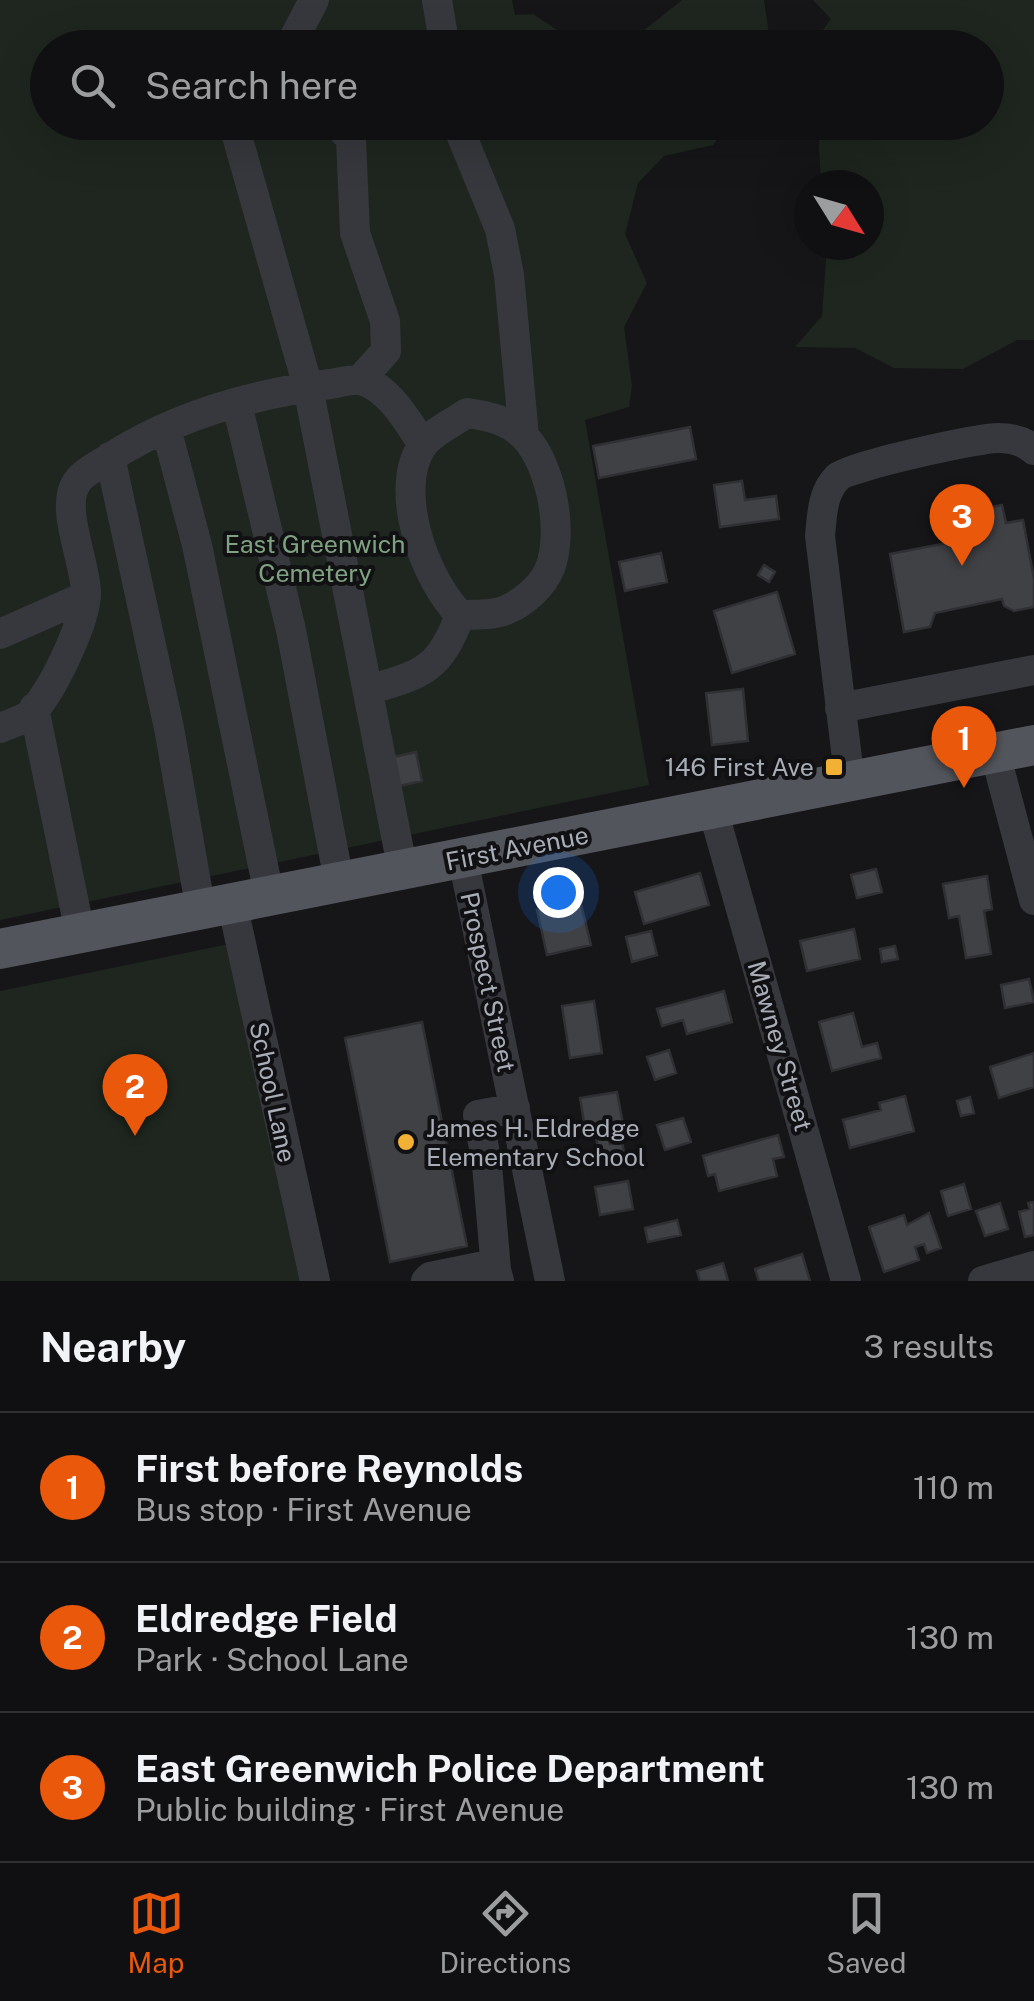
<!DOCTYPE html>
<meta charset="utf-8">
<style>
:root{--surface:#101012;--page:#1e1e20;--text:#f1f3f6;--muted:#9c9d9f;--line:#303032;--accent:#ea580c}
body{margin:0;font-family:"Public Sans",sans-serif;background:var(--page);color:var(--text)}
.compass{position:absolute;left:794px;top:170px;width:90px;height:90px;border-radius:50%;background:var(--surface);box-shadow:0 10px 40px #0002;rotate:127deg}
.you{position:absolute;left:558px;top:892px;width:35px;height:35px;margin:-25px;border:8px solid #fff;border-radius:50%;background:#1a73e8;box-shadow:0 0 0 15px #1a73e833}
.badge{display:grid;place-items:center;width:65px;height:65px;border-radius:50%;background:var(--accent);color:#fff;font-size:32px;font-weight:700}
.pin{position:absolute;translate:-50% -82px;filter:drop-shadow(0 2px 5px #0008)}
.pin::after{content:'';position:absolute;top:52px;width:35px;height:30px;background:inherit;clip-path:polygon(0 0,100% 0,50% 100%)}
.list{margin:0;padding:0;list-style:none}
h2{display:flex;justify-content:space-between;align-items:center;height:130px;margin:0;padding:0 40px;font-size:42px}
h2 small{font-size:32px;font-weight:400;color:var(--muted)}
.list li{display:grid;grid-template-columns:65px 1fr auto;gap:30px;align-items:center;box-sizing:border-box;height:150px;padding:0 40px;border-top:2px solid var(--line)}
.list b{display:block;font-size:38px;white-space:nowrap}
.list p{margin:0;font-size:32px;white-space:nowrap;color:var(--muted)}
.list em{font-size:32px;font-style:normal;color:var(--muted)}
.icon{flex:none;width:55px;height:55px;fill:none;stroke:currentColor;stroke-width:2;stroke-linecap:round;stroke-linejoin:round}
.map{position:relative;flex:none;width:1034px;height:1281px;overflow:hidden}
.search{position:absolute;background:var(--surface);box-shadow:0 10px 40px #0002;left:30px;right:30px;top:30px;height:110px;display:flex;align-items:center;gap:25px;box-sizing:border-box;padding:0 35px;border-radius:55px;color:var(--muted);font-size:38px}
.sheet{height:580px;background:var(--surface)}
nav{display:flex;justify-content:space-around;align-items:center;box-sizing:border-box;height:140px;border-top:2px solid var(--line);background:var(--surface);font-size:28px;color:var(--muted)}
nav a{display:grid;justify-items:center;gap:5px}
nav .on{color:var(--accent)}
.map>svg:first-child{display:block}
</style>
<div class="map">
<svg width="1034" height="1281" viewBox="0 0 1034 1281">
<rect width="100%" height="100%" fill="#161618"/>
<path fill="#1e261f" d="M 0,0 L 512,0 L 515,15 L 533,14 L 571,39 L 607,47 L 48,48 L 48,122 L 729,123 L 713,145 L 664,156 L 638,183 L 625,234 L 647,283 L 624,327 L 632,386 L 629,407 L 585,420 L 649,785 L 0,920 Z
M 682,0 L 764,0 L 771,47 L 623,47 Z
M 813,0 L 1034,0 L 1034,340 L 1017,340 L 963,369 L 894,368 L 855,348 L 795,347 L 822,316 L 827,245 L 869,245 L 869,185 L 821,185 L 818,123 L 986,122 L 986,48 L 814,47 L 814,42 L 831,19 Z
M 229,944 L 303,1281 L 0,1281 L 0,991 Z"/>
<path fill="#404145" stroke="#303034" stroke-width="2.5" d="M 690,427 L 696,459 L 599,478 L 593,446 Z
M 742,481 L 745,500 L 776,496 L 779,519 L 720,527 L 714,485 Z
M 1002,505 L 1006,523 L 1023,520 L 1034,579 L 1034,607 L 1014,611 L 1004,606 L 1002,599 L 935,613 L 930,627 L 904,632 L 890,554 L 952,542 L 948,515 Z
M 661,553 L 667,582 L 625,591 L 619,562 Z
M 764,565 L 775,572 L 769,582 L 758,575 Z
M 777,592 L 795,654 L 732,673 L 714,611 Z
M 743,689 L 748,741 L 712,745 L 706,693 Z
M 416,752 L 422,781 L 399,786 L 393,757 Z
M 876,869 L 882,892 L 857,898 L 851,875 Z
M 700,873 L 709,905 L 644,924 L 635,892 Z
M 987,876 L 992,909 L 984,911 L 991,954 L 966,958 L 959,916 L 949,918 L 943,884 Z
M 580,900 L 591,945 L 547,955 L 537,910 Z
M 854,929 L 860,959 L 807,971 L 800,941 Z
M 651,931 L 657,955 L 632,962 L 626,937 Z
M 895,946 L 898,959 L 882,962 L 880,949 Z
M 1029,979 L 1034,1002 L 1005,1008 L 1001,985 Z
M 724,991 L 732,1022 L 687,1034 L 683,1020 L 662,1026 L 657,1009 Z
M 594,1001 L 602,1053 L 570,1058 L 562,1006 Z
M 853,1013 L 862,1047 L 877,1043 L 881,1058 L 832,1071 L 819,1022 Z
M 422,1022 L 467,1246 L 390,1262 L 345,1038 Z
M 669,1050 L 676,1073 L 655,1080 L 647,1057 Z
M 1034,1053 L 1034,1087 L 999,1098 L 990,1067 Z
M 617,1092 L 624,1129 L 608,1131 L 610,1144 L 622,1142 L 625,1158 L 599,1162 L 596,1133 L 586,1134 L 580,1098 Z
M 905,1096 L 914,1131 L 850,1148 L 843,1120 L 881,1110 L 879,1103 Z
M 970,1097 L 974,1113 L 961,1116 L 957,1101 Z
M 683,1118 L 691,1142 L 665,1150 L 657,1125 Z
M 778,1135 L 784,1157 L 773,1159 L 777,1176 L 719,1191 L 715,1174 L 708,1176 L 703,1156 Z
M 628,1181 L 633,1209 L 600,1215 L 595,1187 Z
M 964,1184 L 971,1209 L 948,1216 L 941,1191 Z
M 1034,1202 L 1034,1235 L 1025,1237 L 1019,1212 L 1030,1209 L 1028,1203 Z
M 1000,1203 L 1008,1229 L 985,1236 L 976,1211 Z
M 929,1213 L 941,1248 L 927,1253 L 924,1244 L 915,1247 L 919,1260 L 884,1272 L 869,1227 L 904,1215 L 907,1225 Z
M 677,1220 L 681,1235 L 648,1242 L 645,1228 Z
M 802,1254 L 810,1281 L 759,1281 L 755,1269 Z
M 723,1263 L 728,1281 L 700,1281 L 697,1271 Z"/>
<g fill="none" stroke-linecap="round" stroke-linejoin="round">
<path stroke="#37383d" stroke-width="30" d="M 437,0 L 445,48
M 289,48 L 314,0
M 233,122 L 308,387 L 403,871
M 335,122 L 351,139 L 355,233 L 385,321 L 386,351 L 360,380
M 456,122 L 500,229 L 509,275 L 524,436
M 237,404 L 291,630 L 335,860
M 467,413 C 488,416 508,420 524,436 C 551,464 564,531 550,568 C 543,586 523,603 506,610 C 493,616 474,614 460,615 C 426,581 392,492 422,446 C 431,433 454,422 467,413 Z
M 166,428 L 197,545 L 265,875
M 110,457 L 169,728 L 197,888
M 0,634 L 86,596
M 368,690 C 422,674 439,671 460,615
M 34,708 L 76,913
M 840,708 L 1034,670
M 0,728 C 9,724 20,721 28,716 C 50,698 86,621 86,593 C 86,563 59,507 77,482 C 83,473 98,465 108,459 C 174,416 252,394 330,384 C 338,383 351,379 360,380 C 388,386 409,423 423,445
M 995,753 L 1034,900
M 850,783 L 820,536 C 822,516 822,492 838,477 C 850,466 978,438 998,438 C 1012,438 1024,441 1034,450
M 713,810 L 846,1281
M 463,859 L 550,1281
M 232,903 L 315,1281
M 496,1270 L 487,1165 L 478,1115 L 515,1108
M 426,1281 L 430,1277 L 489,1265 L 496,1270 L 499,1281
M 983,1281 L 1034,1266"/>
<path stroke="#53555c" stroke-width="40" d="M 0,949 L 1034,745"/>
</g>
<g fill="#f2b134" stroke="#111113" stroke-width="4">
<rect x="824" y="757" width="20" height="20" rx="5"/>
<circle cx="406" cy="1142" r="10"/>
</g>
<g text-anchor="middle" stroke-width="8" stroke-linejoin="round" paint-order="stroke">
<g font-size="25" fill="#7fa381" stroke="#111113">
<text x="315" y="553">East Greenwich<tspan x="315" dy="29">Cemetery</tspan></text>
</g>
<g font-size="25" fill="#a8adb8" stroke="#111113" text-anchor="end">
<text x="814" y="776">146 First Ave</text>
<text x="426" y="1137" text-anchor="start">James H. Eldredge<tspan x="426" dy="29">Elementary School</tspan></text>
</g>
<g font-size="25" fill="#a8adb8" stroke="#111113">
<text transform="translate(517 848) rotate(-11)" y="9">First Avenue</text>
<text transform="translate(488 982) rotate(78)" y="9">Prospect Street</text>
<text transform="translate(780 1046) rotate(74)" y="9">Mawney Street</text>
<text transform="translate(273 1092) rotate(78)" y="9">School Lane</text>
</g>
</g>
</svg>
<svg class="compass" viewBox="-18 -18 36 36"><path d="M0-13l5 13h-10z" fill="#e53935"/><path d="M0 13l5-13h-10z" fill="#9c9d9f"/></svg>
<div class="you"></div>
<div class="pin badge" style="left:964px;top:788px">1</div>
<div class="pin badge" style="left:135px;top:1136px">2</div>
<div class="pin badge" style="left:962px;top:566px">3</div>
<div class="search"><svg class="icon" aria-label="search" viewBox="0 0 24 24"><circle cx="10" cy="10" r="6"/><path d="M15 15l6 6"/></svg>Search here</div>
</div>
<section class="sheet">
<h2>Nearby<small>3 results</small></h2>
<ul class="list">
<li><span class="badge">1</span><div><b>First before Reynolds</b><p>Bus stop · First Avenue</p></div><em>110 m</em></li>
<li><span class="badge">2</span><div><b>Eldredge Field</b><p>Park · School Lane</p></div><em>130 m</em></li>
<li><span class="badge">3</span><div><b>East Greenwich Police Department</b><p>Public building · First Avenue</p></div><em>130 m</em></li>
</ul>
</section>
<nav>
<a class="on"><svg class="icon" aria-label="map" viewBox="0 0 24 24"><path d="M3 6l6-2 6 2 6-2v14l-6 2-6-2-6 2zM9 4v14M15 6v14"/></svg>Map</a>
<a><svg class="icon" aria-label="directions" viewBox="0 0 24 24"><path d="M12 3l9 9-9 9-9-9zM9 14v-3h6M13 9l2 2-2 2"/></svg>Directions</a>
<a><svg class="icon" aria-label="saved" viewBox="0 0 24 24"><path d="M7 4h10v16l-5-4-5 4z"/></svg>Saved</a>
</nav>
